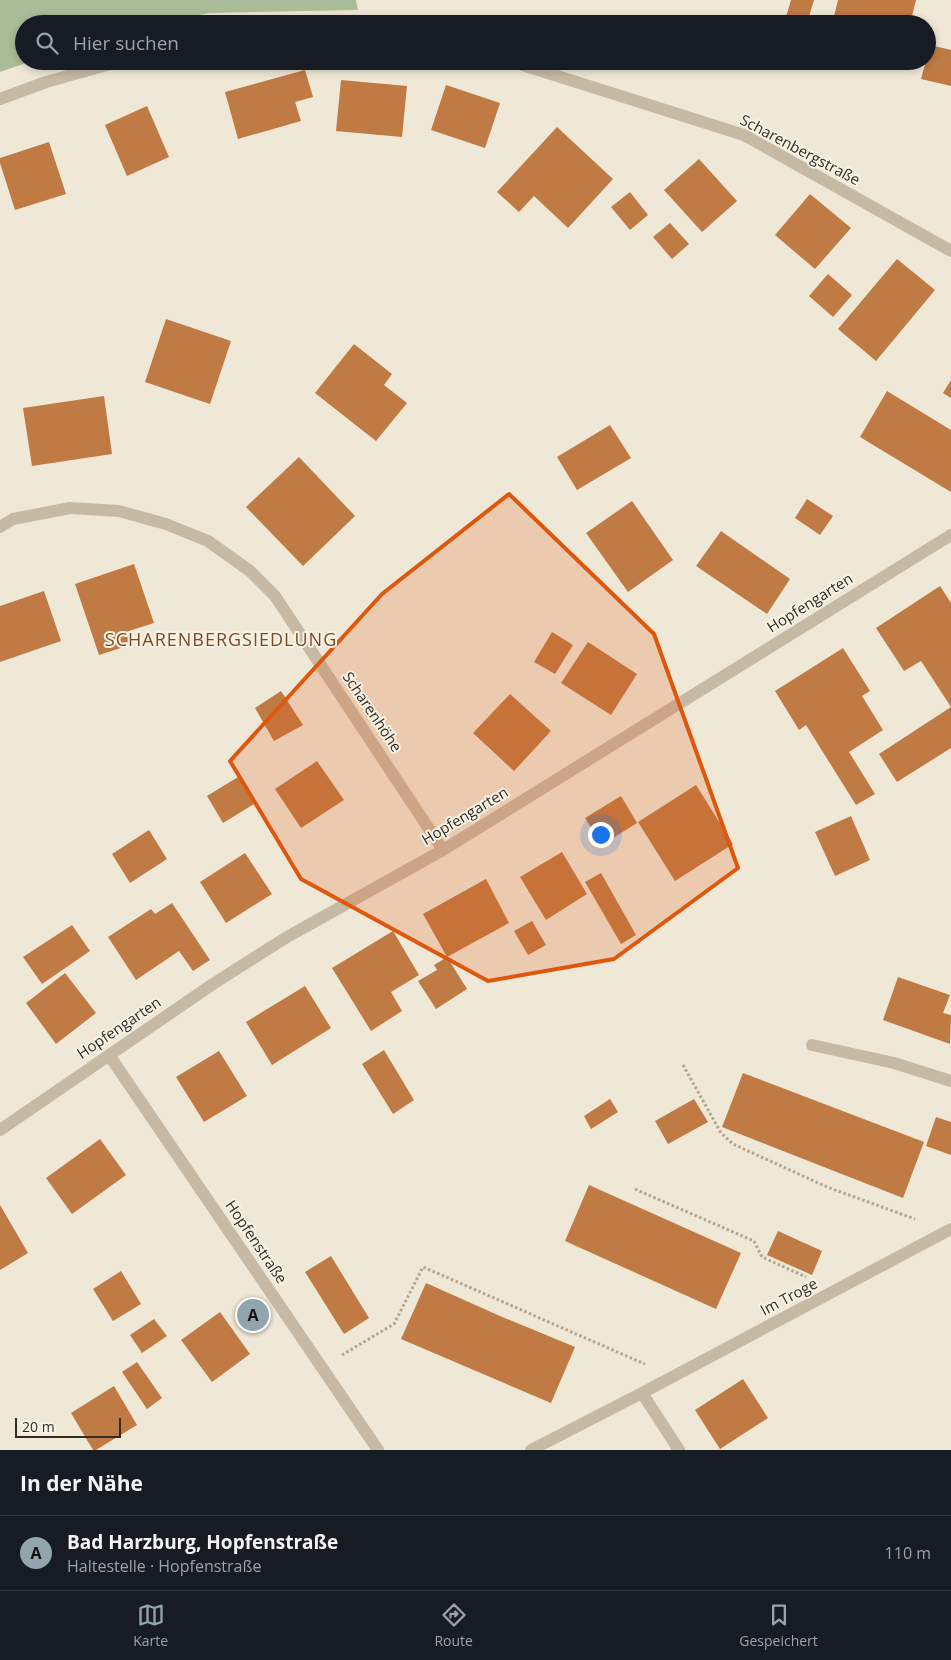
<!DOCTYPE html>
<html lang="de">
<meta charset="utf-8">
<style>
:root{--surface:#171b24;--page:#20242c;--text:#f1f3f6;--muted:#9ea1a6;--line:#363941;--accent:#92a4ac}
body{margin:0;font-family:"Open Sans",sans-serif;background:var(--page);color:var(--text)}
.scale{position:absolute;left:15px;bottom:12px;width:106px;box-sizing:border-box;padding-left:5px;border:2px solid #322c25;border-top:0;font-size:14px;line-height:18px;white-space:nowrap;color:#322c25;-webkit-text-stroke:4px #f7f2e3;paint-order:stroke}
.you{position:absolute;left:600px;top:834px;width:18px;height:18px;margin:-12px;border:4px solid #fff;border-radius:50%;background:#1a73e8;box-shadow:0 0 0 8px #1a73e833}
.badge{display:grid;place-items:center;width:32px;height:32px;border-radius:50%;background:var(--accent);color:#111;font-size:16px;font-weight:700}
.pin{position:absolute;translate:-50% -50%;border:2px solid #fff;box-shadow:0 1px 5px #0006}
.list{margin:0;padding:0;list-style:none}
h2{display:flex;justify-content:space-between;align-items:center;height:65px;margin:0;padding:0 20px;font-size:21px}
h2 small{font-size:16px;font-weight:400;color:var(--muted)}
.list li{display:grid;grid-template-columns:32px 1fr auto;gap:15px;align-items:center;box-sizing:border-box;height:75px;padding:0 20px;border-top:1px solid var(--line)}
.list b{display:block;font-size:19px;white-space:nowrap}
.list p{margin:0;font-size:16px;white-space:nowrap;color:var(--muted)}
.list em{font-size:16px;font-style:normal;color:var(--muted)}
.icon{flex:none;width:28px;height:28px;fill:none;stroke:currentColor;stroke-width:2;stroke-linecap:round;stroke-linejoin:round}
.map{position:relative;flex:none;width:951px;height:1450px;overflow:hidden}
.search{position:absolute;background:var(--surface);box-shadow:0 2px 8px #0003;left:15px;right:15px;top:15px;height:55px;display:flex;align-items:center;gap:12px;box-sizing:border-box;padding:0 18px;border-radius:28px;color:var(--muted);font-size:19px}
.sheet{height:140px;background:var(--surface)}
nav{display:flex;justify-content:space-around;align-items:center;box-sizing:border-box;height:70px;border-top:1px solid var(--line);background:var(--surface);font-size:14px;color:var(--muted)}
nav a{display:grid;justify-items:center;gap:2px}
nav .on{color:var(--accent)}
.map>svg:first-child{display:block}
</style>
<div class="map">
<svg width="951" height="1450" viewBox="0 0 951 1450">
<rect width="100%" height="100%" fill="#efe8d7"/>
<path fill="#aabd98" d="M 0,0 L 356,0 L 358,10 L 208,13 L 162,24 L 24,24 L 24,61 L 32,61 L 0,72 Z"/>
<path fill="#c07a44" d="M 791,0 L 814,0 L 807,23 L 786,17 Z
M 838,0 L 916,0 L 910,24 L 861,24 L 834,16 Z
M 930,45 L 951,50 L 951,86 L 921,79 L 926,61 L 927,61 Z
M 305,70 L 313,97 L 295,102 L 301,121 L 238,139 L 225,92 Z
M 341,80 L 407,86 L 402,137 L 336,131 Z
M 446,85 L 500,103 L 485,148 L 431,130 Z
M 147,106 L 169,157 L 127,176 L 105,125 Z
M 557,127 L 613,179 L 568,228 L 534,196 L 519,212 L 497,192 Z
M 49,142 L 66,194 L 15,210 L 0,163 L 0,158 Z
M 699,159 L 737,201 L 702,232 L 664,190 Z
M 630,192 L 648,215 L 630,230 L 611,207 Z
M 810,194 L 851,228 L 815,269 L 775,235 Z
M 670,223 L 689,244 L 672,259 L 653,237 Z
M 897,259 L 935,290 L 876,361 L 838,329 Z
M 828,274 L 852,295 L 833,317 L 809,296 Z
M 166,319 L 231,341 L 210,404 L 145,382 Z
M 354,344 L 392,374 L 384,385 L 407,403 L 376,441 L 315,393 Z
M 951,380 L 951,398 L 943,393 Z
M 887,391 L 951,430 L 951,492 L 860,437 Z
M 104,396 L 112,454 L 32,466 L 23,408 Z
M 610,425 L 631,458 L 577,490 L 557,457 Z
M 299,457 L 355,516 L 303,566 L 246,507 Z
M 807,499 L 833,516 L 820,535 L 795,518 Z
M 632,501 L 673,560 L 628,592 L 586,533 Z
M 721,531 L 790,579 L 767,614 L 696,566 Z
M 134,564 L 154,623 L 126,632 L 130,645 L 99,655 L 75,584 Z
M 940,586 L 951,603 L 951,748 L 897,782 L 879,754 L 951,707 L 921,661 L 904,671 L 876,628 Z
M 44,591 L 61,641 L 0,662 L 0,606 Z
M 552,632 L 573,645 L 555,674 L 534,662 Z
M 588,642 L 637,674 L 611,715 L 561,683 Z
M 843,648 L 870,691 L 862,696 L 883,730 L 849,752 L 875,794 L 856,805 L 806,725 L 799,730 L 775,691 Z
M 281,691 L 303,725 L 274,741 L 255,708 Z
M 510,694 L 551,731 L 514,771 L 473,733 Z
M 317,761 L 344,800 L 301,828 L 275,789 Z
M 238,777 L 254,804 L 223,823 L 207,796 Z
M 696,785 L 733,844 L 675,881 L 638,822 Z
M 621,796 L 637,823 L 602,845 L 585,818 Z
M 851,816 L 870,860 L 835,876 L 815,832 Z
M 149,830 L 167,859 L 130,883 L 112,854 Z
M 562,852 L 587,894 L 546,920 L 520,877 Z
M 245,853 L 272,894 L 226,923 L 200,882 Z
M 601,873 L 636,935 L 621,944 L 585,882 Z
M 486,879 L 509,923 L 447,957 L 467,989 L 436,1009 L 418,981 L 437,970 L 434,965 L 447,957 L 423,914 Z
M 172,903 L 210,960 L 193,971 L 179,951 L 136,980 L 108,937 L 151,909 L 155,914 Z
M 532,921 L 546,945 L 528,955 L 514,931 Z
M 72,925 L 90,951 L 42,984 L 23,957 Z
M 393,931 L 419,975 L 391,992 L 402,1011 L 371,1031 L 332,968 Z
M 65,973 L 96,1013 L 56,1044 L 26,1003 Z
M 898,977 L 950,995 L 943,1013 L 951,1015 L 950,1044 L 883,1020 Z
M 305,986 L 331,1028 L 272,1065 L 246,1022 Z
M 384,1050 L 414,1100 L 393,1114 L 362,1064 Z
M 219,1051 L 247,1096 L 204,1122 L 176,1077 Z
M 743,1073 L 924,1142 L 903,1198 L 722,1127 Z
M 610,1099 L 618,1112 L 591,1129 L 584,1116 Z
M 694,1099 L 708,1122 L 668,1144 L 655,1121 Z
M 936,1117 L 951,1122 L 951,1155 L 926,1146 Z
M 100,1139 L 126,1175 L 72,1214 L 46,1178 Z
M 589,1185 L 741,1253 L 716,1309 L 565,1241 Z
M 0,1205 L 28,1253 L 0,1270 Z
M 778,1231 L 822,1251 L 812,1275 L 767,1255 Z
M 331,1256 L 369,1318 L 344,1334 L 305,1272 Z
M 121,1271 L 141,1304 L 113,1321 L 93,1289 Z
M 426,1283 L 500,1316 L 575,1347 L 551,1403 L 401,1339 Z
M 220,1312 L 250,1354 L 212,1382 L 181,1340 Z
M 154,1319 L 167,1336 L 142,1353 L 130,1335 Z
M 137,1362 L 162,1398 L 147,1409 L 122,1372 Z
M 743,1379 L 768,1418 L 720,1449 L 695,1410 Z
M 114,1386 L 137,1425 L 96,1450 L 93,1450 L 71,1413 Z"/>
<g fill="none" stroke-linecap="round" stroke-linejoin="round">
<path stroke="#b2a48e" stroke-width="3" stroke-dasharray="2.5 2.5" stroke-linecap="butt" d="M 683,1065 L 721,1133 L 733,1144 L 827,1187 L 915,1219
M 635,1189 L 754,1241 L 762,1257 L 806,1277
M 342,1355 L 394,1324 L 423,1267 L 645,1364"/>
<path stroke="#c6baa4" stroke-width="12" d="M 510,61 L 744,135 L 951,251
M 0,99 L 46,82 L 121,61
M 0,527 L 13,519 L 70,508 L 119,511 L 166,524 L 208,541 L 250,571 L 275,596 L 443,850
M 812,1045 L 894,1063 L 951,1081
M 109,1055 L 378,1450
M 0,1130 L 213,984 L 287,937 L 443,850 L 951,535
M 642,1393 L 679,1450
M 531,1450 L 642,1393 L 951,1229"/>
</g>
<path fill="#df570d" fill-opacity="0.2" stroke="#df570d" stroke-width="4" stroke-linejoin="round" d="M 509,494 L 654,634 L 738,868 L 614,959 L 488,981 L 301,879 L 230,761 L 382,594 Z"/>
<g text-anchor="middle" stroke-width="4" stroke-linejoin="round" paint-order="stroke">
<g font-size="15" fill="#322c25" stroke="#f7f2e3">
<text transform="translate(800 150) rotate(28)" y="5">Scharenbergstraße</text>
<text transform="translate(810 603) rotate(-32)" y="5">Hopfengarten</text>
<text transform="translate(372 712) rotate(56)" y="5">Scharenhöhe</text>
<text transform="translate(465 816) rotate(-31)" y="5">Hopfengarten</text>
<text transform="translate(119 1028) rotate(-34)" y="5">Hopfengarten</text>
<text transform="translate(256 1242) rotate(56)" y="5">Hopfenstraße</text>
<text transform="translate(789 1297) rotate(-28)" y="5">Im Troge</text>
</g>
<g font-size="18" letter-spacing="1" fill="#7d4922" stroke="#f7f2e3">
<text x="221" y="646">SCHARENBERGSIEDLUNG</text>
</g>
</g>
</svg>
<div class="scale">20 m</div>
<div class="you"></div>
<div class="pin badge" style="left:253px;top:1315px">A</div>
<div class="search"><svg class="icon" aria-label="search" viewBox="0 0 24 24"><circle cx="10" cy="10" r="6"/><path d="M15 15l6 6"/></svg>Hier suchen</div>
</div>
<section class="sheet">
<h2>In der Nähe<small></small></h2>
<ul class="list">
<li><span class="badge">A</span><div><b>Bad Harzburg, Hopfenstraße</b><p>Haltestelle · Hopfenstraße</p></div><em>110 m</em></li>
</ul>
</section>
<nav>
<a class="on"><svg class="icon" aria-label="map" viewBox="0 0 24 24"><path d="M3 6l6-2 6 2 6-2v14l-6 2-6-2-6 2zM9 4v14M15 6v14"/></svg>Karte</a>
<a><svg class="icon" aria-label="directions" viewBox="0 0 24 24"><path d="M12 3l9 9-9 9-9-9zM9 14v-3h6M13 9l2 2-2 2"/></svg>Route</a>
<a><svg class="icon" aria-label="saved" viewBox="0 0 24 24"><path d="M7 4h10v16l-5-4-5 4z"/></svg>Gespeichert</a>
</nav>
